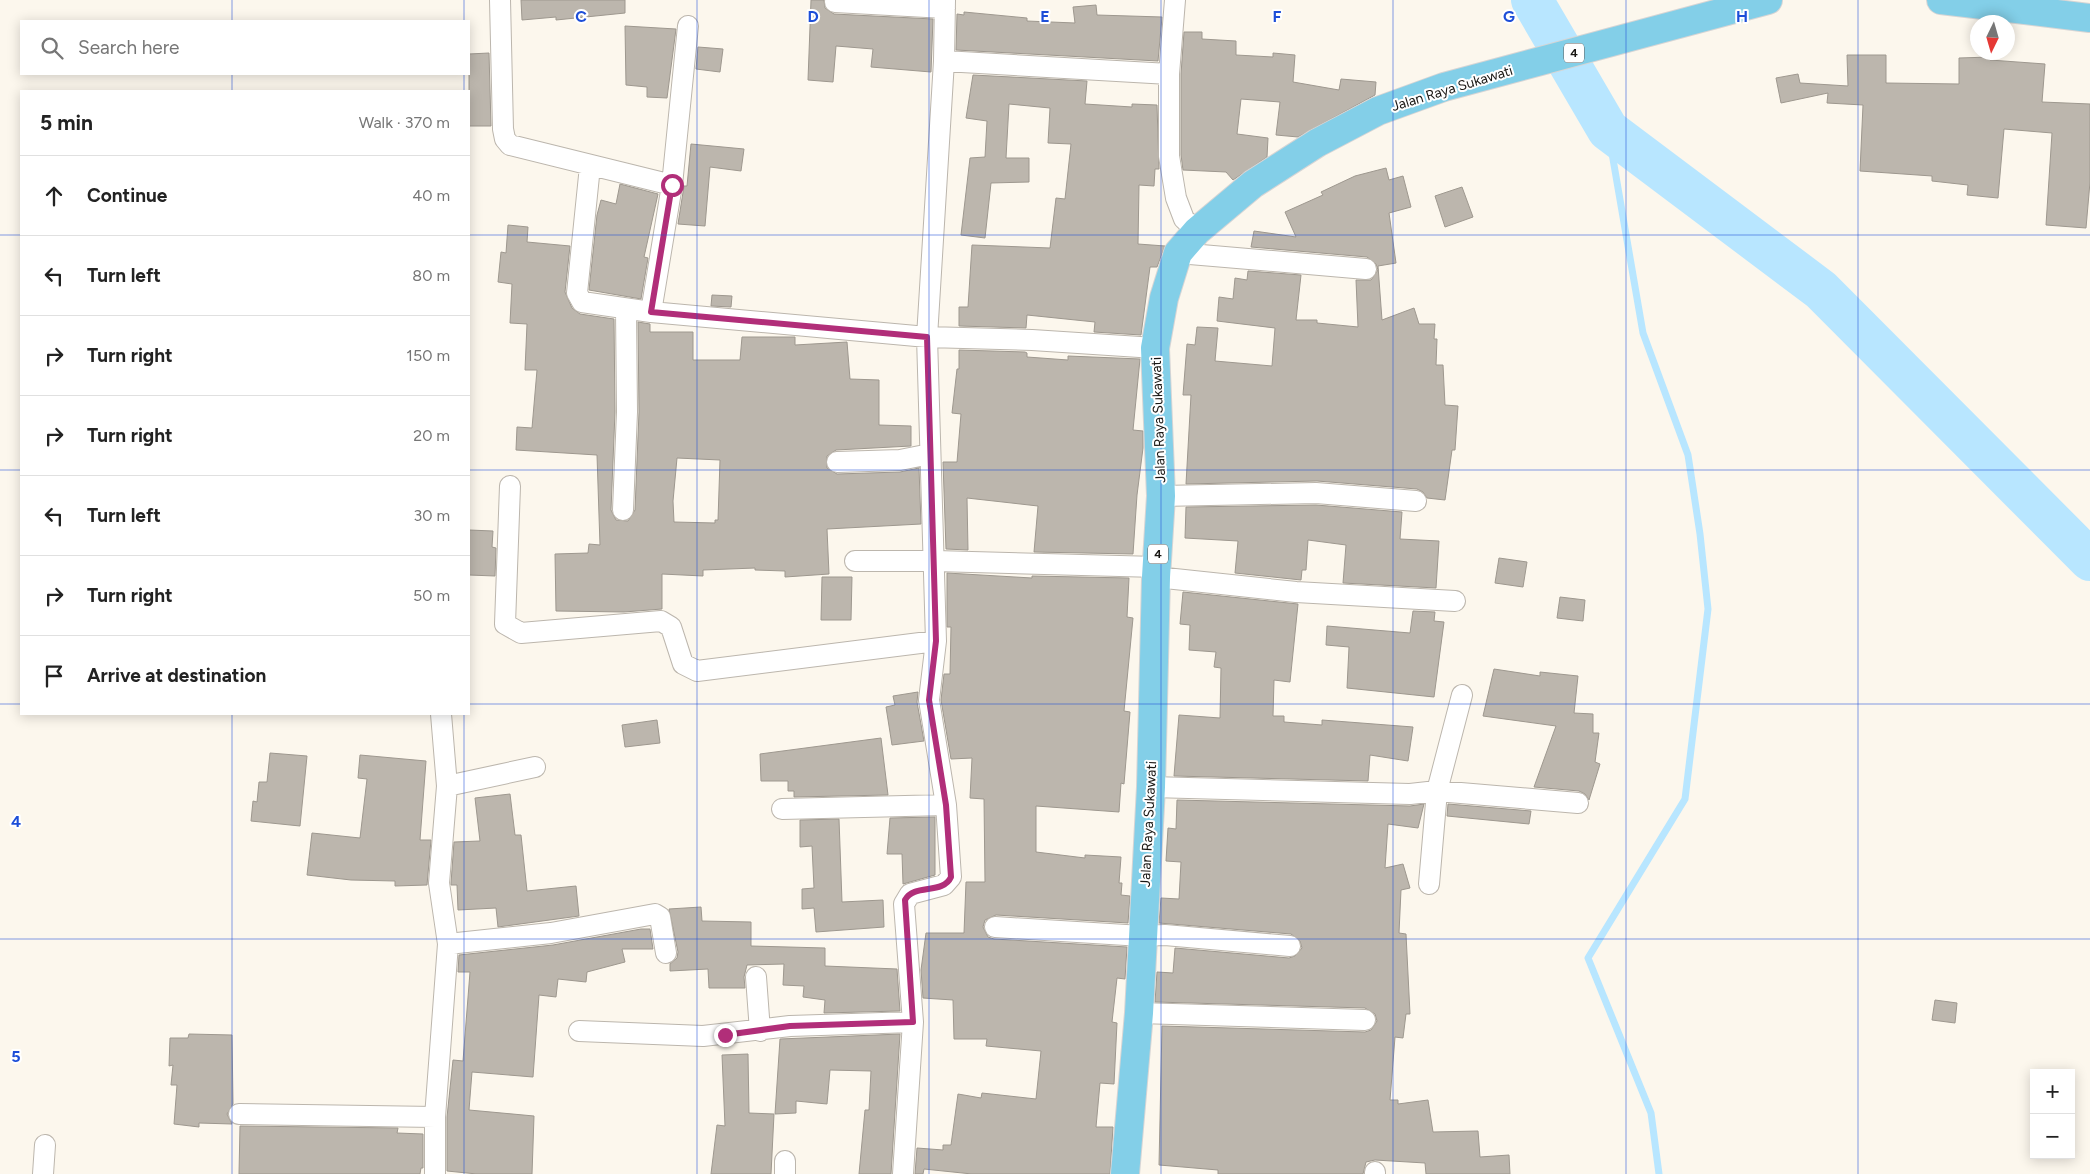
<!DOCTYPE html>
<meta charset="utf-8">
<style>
:root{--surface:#fff;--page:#f6f6f6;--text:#222;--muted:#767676;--line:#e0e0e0}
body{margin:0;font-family:Figtree,sans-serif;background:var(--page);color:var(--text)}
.controls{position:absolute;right:15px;bottom:15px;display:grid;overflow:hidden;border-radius:0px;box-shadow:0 2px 12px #0003}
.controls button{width:45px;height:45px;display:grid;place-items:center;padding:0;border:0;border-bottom:1px solid var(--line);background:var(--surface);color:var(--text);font:25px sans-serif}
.compass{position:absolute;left:1970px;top:15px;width:45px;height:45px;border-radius:50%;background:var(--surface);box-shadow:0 2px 12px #0003;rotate:185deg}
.stop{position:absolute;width:15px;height:15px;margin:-11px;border:4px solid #b12e79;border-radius:50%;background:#fff}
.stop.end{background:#b12e79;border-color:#fff;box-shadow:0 1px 5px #0008}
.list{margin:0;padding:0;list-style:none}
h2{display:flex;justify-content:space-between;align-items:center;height:65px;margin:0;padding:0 20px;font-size:21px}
h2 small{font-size:16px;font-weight:400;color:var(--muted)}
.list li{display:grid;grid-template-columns:32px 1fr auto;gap:15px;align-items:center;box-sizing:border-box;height:80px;padding:0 20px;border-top:1px solid var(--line)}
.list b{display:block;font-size:19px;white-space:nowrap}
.list em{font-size:16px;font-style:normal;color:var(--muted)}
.icon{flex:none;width:28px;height:28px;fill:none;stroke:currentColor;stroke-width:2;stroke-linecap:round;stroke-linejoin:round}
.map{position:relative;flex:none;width:2090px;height:1174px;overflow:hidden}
.search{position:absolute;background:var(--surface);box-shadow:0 2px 12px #0003;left:20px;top:20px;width:450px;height:55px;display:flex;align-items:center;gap:12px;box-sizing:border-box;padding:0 18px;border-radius:0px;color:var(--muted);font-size:19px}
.panel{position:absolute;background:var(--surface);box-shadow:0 2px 12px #0003;left:20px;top:90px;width:450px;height:625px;border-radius:0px}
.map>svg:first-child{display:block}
</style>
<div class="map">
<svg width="2090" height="1174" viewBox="0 0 2090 1174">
<rect width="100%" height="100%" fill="#fcf7ed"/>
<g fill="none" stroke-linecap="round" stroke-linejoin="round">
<path stroke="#b8e6ff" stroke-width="7" d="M 1608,130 L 1643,333 L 1688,455 L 1700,534 L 1708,609 L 1685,799 L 1588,958 L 1651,1113 L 1659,1174"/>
<path stroke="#b8e6ff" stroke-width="42" d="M 1532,0 L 1608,130 L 1821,290 L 2090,560"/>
</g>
<path fill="#bcb6ad" stroke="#9e988f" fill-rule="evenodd" d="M 521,0 L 625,0 L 625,13 L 556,20 L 556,17 L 522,20 Z
M 811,0 L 824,0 L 825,8 L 834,14 L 933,19 L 931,72 L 871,67 L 873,49 L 836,46 L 833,82 L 808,80 Z
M 1096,5 L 1097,15 L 1162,17 L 1158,61 L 956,50 L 957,14 L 964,15 L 964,12 L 1027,18 L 1027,21 L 1075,23 L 1073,7 Z
M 625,26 L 676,29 L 667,98 L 647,97 L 647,87 L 626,85 Z
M 1184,32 L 1202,32 L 1202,39 L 1236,41 L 1236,55 L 1273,57 L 1273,53 L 1295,55 L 1293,82 L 1339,90 L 1341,79 L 1376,82 L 1375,95 L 1298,137 L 1276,135 L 1280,102 L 1241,99 L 1237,134 L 1268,138 L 1267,157 L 1233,180 L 1226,172 L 1183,170 L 1181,155 L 1181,74 Z
M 698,47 L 723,49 L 720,72 L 696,69 Z
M 489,53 L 491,126 L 469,126 L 469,54 Z
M 1847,55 L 1886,55 L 1886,83 L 1959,84 L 1959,58 L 1990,57 L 1990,60 L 2045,64 L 2042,102 L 2090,104 L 2090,182 L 2086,228 L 2046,225 L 2052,133 L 2004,129 L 1998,198 L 1967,195 L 1968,185 L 1932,181 L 1932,176 L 1860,171 L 1863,105 L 1827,103 L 1828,93 L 1781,103 L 1776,78 L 1798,74 L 1800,83 L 1848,86 Z
M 973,75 L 1087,81 L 1085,104 L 1132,107 L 1132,104 L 1157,105 L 1159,169 L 1155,169 L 1154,186 L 1139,185 L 1138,244 L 1165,246 L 1157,267 L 1150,267 L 1141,335 L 1094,332 L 1095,322 L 1027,315 L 1026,328 L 959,326 L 959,307 L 968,307 L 972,245 L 1050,248 L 1056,198 L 1065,199 L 1071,144 L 1048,143 L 1050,108 L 1009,104 L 1006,158 L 1029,158 L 1029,182 L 991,183 L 985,238 L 961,235 L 970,158 L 985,157 L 987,121 L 966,118 Z
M 691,144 L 744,149 L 741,171 L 710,167 L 705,226 L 678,224 L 684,186 L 687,186 Z
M 1386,168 L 1389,180 L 1403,176 L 1411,207 L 1389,213 L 1396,263 L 1378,266 L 1382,320 L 1414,308 L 1419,324 L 1435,324 L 1434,339 L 1437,339 L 1436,365 L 1443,365 L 1445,405 L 1458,406 L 1455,450 L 1452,450 L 1445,500 L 1427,498 L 1423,492 L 1417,489 L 1317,481 L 1186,484 L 1191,395 L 1183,395 L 1187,344 L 1195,345 L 1197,327 L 1218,328 L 1215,361 L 1272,366 L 1275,328 L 1217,321 L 1219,297 L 1233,299 L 1235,278 L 1247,280 L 1248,271 L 1301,275 L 1296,320 L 1317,320 L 1317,323 L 1358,327 L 1356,280 L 1371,280 L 1378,270 L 1376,264 L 1367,257 L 1251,247 L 1254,231 L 1296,237 L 1285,212 L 1323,195 L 1321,192 L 1355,176 Z
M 620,184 L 658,194 L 644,257 L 648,258 L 641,299 L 589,290 L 597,215 L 601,200 L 616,204 Z
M 1462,187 L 1473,217 L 1445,227 L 1435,196 Z
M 508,225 L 528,227 L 527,242 L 570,246 L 565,292 L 572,308 L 580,314 L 614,319 L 615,412 L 611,510 L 616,520 L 628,521 L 635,510 L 639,412 L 638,322 L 650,324 L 650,332 L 693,332 L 693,360 L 740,360 L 742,337 L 795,337 L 795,345 L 847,342 L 850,379 L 879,380 L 879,425 L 911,426 L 911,446 L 836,450 L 827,456 L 827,468 L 837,474 L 900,472 L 919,468 L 921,524 L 827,529 L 829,574 L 785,577 L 785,571 L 755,570 L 755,568 L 703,570 L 703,576 L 662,574 L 662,609 L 624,612 L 556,611 L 555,554 L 588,553 L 589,544 L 600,545 L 597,455 L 516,450 L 517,427 L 532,428 L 537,370 L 525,370 L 527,324 L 510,323 L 512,284 L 498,282 L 501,252 L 506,253 ZM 677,458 L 720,460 L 718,520 L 715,520 L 715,523 L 674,522 L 673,501 Z
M 712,295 L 732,296 L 731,307 L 711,306 Z
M 959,350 L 1025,352 L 1027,353 L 1027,357 L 1068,360 L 1068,356 L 1140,359 L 1133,430 L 1143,431 L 1143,448 L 1137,495 L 1133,554 L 1034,552 L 1038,506 L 967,498 L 968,550 L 946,549 L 943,462 L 957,462 L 961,414 L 952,413 L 957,369 L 959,369 Z
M 1316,505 L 1402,512 L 1400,539 L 1439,541 L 1436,588 L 1343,583 L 1346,545 L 1308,540 L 1306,570 L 1302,570 L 1301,580 L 1235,573 L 1238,541 L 1185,538 L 1186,507 Z
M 469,530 L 493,531 L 492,547 L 496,548 L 495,576 L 469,575 Z
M 1499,558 L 1527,562 L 1523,587 L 1495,583 Z
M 947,573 L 1032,578 L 1032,576 L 1129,578 L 1127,617 L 1133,618 L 1124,711 L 1130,712 L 1124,784 L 1121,783 L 1119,812 L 1036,806 L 1036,852 L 1085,858 L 1085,855 L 1121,857 L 1119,883 L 1122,883 L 1121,895 L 1130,896 L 1128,923 L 996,915 L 985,920 L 983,927 L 988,937 L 994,939 L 1127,947 L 1125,979 L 1117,978 L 1112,1022 L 1117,1023 L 1114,1084 L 1100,1083 L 1096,1127 L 1113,1127 L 1110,1174 L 972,1174 L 924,1169 L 923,1174 L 915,1174 L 917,1148 L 943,1150 L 943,1145 L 951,1145 L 958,1094 L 981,1098 L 982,1093 L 1036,1099 L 1041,1051 L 986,1046 L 987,1039 L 954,1039 L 953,1000 L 923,998 L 921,970 L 926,933 L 964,933 L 966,882 L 985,882 L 984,799 L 970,798 L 972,758 L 951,759 L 941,700 L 944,674 L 950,674 L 951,627 L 947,627 Z
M 822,577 L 852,577 L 851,620 L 821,620 Z
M 1183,592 L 1298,604 L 1290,682 L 1274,680 L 1273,716 L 1284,716 L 1284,722 L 1322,725 L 1322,720 L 1413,727 L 1408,761 L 1370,755 L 1368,781 L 1174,776 L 1179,715 L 1220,718 L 1221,668 L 1214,667 L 1216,652 L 1189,650 L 1190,625 L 1180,624 Z
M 1560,597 L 1585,600 L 1583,621 L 1557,618 Z
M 1413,611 L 1435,612 L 1434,621 L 1444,622 L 1434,697 L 1347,688 L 1349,647 L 1326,645 L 1327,626 L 1410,633 Z
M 1494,669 L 1540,676 L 1540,672 L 1578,676 L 1574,713 L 1593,714 L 1593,733 L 1599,733 L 1595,762 L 1600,764 L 1589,800 L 1585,794 L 1579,791 L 1534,787 L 1556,726 L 1483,716 Z
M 918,692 L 917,702 L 924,741 L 892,745 L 886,707 L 895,705 L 893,696 Z
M 657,720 L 660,743 L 625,747 L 622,725 Z
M 881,738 L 888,795 L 794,797 L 794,791 L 788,791 L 788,781 L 761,781 L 760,754 Z
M 270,753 L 307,756 L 300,826 L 251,821 L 253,801 L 257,802 L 259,782 L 267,782 Z
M 360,755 L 426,761 L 420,840 L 431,840 L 427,885 L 395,886 L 395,881 L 351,880 L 307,875 L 312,833 L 360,838 L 367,779 L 358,778 Z
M 510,794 L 515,835 L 521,835 L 527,891 L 576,886 L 579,916 L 498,927 L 496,908 L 458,910 L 457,885 L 451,885 L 451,883 L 454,842 L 480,841 L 475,798 Z
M 1177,800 L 1410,806 L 1424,804 L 1418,828 L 1388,824 L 1385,868 L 1403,864 L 1410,888 L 1401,890 L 1399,933 L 1406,934 L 1410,1014 L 1406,1014 L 1403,1038 L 1395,1037 L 1390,1100 L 1398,1100 L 1398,1104 L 1428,1100 L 1433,1132 L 1478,1131 L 1480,1157 L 1509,1155 L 1510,1174 L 1426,1174 L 1425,1163 L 1375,1160 L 1366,1162 L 1363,1174 L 1218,1174 L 1218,1170 L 1159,1165 L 1162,1026 L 1365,1032 L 1371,1030 L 1377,1021 L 1375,1014 L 1365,1008 L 1155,1002 L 1157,972 L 1173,973 L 1175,948 L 1289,958 L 1295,956 L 1302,948 L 1300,941 L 1291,934 L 1159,923 L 1161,898 L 1179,899 L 1181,862 L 1166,861 L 1168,828 L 1176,829 Z
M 1448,804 L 1531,811 L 1529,824 L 1447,816 Z
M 935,817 L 935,875 L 903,884 L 902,854 L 887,854 L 890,818 Z
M 839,819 L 842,902 L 883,900 L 884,927 L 816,932 L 814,908 L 802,909 L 802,889 L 814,888 L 812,846 L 800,847 L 800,820 Z
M 701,907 L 702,921 L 751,922 L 751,946 L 825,948 L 825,966 L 897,969 L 900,1011 L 824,1013 L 825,1000 L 803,997 L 804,986 L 783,985 L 784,964 L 747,965 L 744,977 L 745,988 L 709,988 L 708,969 L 670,971 L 670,964 L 677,958 L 678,952 L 669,909 Z
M 641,929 L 650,929 L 653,949 L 622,949 L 625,962 L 587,972 L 586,982 L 558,979 L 556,997 L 539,995 L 533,1077 L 472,1072 L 469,1110 L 534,1116 L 532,1174 L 477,1174 L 447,1171 L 447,1117 L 453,1060 L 463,1061 L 470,972 L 458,972 L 459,955 L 553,945 Z
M 1935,1000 L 1957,1003 L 1955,1023 L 1932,1020 Z
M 189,1034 L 232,1035 L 233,1104 L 227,1114 L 232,1124 L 199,1123 L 199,1127 L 174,1124 L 177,1085 L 171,1085 L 173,1065 L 169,1066 L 170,1038 L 188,1038 Z
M 900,1034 L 891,1174 L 859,1174 L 865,1110 L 869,1110 L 871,1071 L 830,1070 L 827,1104 L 796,1101 L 796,1113 L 775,1114 L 780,1039 Z
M 748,1054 L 749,1113 L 774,1114 L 771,1174 L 711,1174 L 717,1125 L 725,1126 L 722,1055 Z
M 240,1126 L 398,1128 L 397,1133 L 423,1134 L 423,1168 L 421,1168 L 420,1174 L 239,1174 Z"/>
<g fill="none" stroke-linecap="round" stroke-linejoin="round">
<g stroke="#bcb6ad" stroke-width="22">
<path id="minor" d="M 500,0 L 503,129 L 505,139 L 510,145 L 672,185
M 945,0 L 944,61 L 927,337 L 1032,340 L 1155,348
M 1175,0 L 1169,74 L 1169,156 L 1176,198 L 1184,219 L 1197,231
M 835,2 L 945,8
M 944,61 L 1169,74
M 590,166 L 577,293 L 582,302 L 651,312 L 927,337 L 936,641 L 929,700 L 946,805 L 782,809
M 1178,253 L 1366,269
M 651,312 L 672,185 L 688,26
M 837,462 L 900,460 L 930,454
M 510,486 L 505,624 L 521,633 L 661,621 L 671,627 L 683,664 L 697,671 L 936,641
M 1161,496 L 1316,493 L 1416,501
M 623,510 L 627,412 L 626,310
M 855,561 L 935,561 L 1157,567
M 1156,577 L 1296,592 L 1455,601
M 447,786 L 535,767
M 1151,787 L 1410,794 L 1437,791 L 1578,803
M 1429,884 L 1437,791 L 1462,695
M 995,927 L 1142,936 L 1165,935 L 1290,946
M 448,944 L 551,933 L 655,914 L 660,917 L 666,953
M 756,977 L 760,1031
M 1139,1013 L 1365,1020
M 579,1031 L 703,1036 L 790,1026 L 913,1022
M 239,1114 L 435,1117
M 785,1161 L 785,1174
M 1375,1172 L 1375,1174
M 43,1174 L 45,1145
M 435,1174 L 435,1117 L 448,944 L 439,883 L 447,786 L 441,714
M 903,1174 L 913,1022 L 904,904 L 910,894 L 944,885 L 951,877 L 946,805"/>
</g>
<g stroke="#d6d5d5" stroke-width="30">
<path id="trunk" d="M 1941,0 L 2090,18
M 1125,1174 L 1139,1013 L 1151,787 L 1156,577 L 1161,496 L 1155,348 L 1164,298 L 1178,253 L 1197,231 L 1253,184 L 1317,143 L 1378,111 L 1444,87 L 1768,0"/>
</g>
<use href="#minor" stroke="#fff" stroke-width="20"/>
<use href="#trunk" stroke="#83cfe8" stroke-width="28"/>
</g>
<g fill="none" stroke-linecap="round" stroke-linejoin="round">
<path stroke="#b12e79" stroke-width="6" d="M 672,185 L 651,312 L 927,337 L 936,641 L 929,700 L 946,805 L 951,877 C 943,895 914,883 905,900 L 913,1022 L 790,1026 L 725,1035"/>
</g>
<path fill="none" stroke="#1d4ed8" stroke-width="1" stroke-opacity="0.55" d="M 232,0 L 232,21M 464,0 L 464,21M 697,0 L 697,1174M 929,0 L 929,1174M 1161,0 L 1161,1174M 1393,0 L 1393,1174M 1626,0 L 1626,1174M 1858,0 L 1858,1174M 232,74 L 232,91M 464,74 L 464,91M 0,235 L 21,235M 469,235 L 2090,235M 0,470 L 21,470M 469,470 L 2090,470M 0,704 L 21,704M 469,704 L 2090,704M 232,714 L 232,1174M 464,714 L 464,1174M 0,939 L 2090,939"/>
<g text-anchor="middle" stroke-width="4" stroke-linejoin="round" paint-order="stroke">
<g fill="#fff" stroke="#5e5d5a" stroke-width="1">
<rect x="1564" y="43.5" width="20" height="19" rx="4"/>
<rect x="1148" y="544.5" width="20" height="19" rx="4"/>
</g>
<g font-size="12" font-weight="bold" fill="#191714">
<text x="1574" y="57">4</text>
<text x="1158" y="558">4</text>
</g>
<g font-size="14" fill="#191714" stroke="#fff">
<text transform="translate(1452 88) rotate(-17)" y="5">Jalan Raya Sukawati</text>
<text transform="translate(1158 420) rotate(-92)" y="5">Jalan Raya Sukawati</text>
<text transform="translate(1148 824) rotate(-87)" y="5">Jalan Raya Sukawati</text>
</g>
</g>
<g font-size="16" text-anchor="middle" font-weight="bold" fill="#1d4ed8" stroke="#fff" stroke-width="4" stroke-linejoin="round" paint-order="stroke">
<text x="581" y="22">C</text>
<text x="813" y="22">D</text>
<text x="1045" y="22">E</text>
<text x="1277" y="22">F</text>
<text x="1509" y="22">G</text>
<text x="1742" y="22">H</text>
<text x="16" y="827">4</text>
<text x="16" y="1062">5</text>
</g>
</svg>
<div class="controls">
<button>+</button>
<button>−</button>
</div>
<svg class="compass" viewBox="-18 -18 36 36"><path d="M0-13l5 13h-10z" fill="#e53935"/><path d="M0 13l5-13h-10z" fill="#767676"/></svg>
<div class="stop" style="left:672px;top:185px"></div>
<div class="stop end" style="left:725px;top:1035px"></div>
<div class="search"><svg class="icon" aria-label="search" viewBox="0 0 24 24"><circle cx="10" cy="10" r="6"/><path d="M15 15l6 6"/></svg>Search here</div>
<section class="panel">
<h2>5 min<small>Walk · 370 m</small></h2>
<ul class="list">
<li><svg class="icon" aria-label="ahead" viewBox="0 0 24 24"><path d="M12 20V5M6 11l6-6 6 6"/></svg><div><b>Continue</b></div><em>40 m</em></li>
<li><svg class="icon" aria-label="left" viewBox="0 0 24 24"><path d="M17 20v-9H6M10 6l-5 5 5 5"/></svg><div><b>Turn left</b></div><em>80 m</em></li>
<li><svg class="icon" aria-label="right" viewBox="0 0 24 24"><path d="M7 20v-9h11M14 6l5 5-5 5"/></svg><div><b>Turn right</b></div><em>150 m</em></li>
<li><svg class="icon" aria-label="right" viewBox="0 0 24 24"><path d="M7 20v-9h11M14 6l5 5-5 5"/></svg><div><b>Turn right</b></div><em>20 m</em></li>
<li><svg class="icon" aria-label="left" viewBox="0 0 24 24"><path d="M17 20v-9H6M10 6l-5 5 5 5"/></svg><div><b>Turn left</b></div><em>30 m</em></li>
<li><svg class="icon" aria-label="right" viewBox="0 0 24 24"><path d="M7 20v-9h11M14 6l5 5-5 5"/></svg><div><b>Turn right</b></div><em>50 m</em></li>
<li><svg class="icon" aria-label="arrive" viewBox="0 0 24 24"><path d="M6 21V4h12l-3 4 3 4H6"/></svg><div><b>Arrive at destination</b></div></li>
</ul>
</section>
</div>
